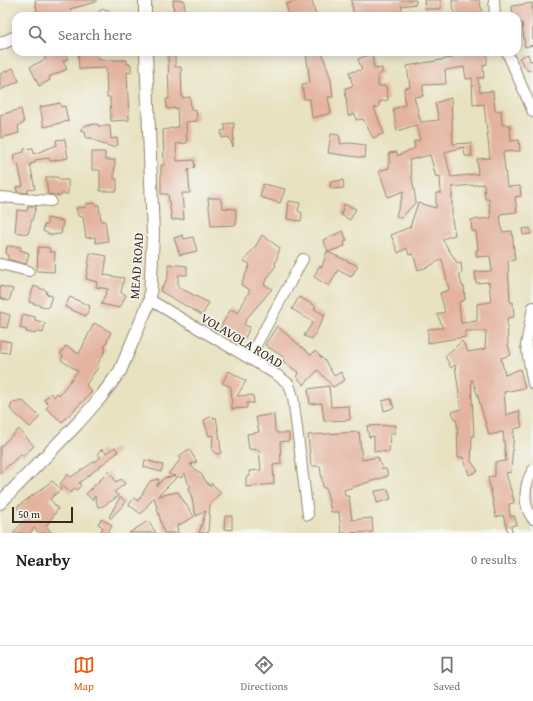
<!DOCTYPE html>
<style>
:root{--surface:#fff;--page:#f6f6f6;--text:#222;--muted:#767676;--line:#e0e0e0;--accent:#ea580c}
body{margin:0;font-family:"Gentium Book Plus",serif;background:var(--page);color:var(--text)}
.scale{position:absolute;left:12px;bottom:10px;width:61px;box-sizing:border-box;padding-left:4px;border:2px solid #3b2a1e;border-top:0;font-size:11px;line-height:14px;white-space:nowrap;color:#3b2a1e;-webkit-text-stroke:3px #f6f6f2;paint-order:stroke}
.list{margin:0;padding:0;list-style:none}
h2{display:flex;justify-content:space-between;align-items:center;height:52px;margin:0;padding:0 16px;font-size:17px}
h2 small{font-size:13px;font-weight:400;color:var(--muted)}
.icon{flex:none;width:22px;height:22px;fill:none;stroke:currentColor;stroke-width:2;stroke-linecap:round;stroke-linejoin:round}
.map{position:relative;flex:none;width:533px;height:533px;overflow:hidden}
.search{position:absolute;background:var(--surface);box-shadow:0 2px 10px #0003;left:12px;right:12px;top:12px;height:44px;display:flex;align-items:center;gap:10px;box-sizing:border-box;padding:0 14px;border-radius:12px;color:var(--muted);font-size:15px}
.sheet{height:112px;background:var(--surface)}
nav{display:flex;justify-content:space-around;align-items:center;box-sizing:border-box;height:56px;border-top:1px solid var(--line);background:var(--surface);font-size:11px;color:var(--muted)}
nav a{display:grid;justify-items:center;gap:2px}
nav .on{color:var(--accent)}
.map>svg:first-child{display:block}
</style>
<div class="map">
<svg width="533" height="533" viewBox="0 0 533 533">
<rect width="100%" height="100%" fill="#f6f6f2"/>
<filter id="ink" filterUnits="userSpaceOnUse"><feTurbulence type="fractalNoise" baseFrequency=".025" numOctaves="2"/><feDisplacementMap in="SourceGraphic" scale="8" xChannelSelector="R" yChannelSelector="G"/><feConvolveMatrix kernelMatrix="1 2 1 2 8 2 1 2 1" color-interpolation-filters="sRGB"/></filter>
<filter id="wash" filterUnits="userSpaceOnUse"><feTurbulence type="fractalNoise" baseFrequency=".012" numOctaves="4" result="noise"/><feDisplacementMap in="SourceGraphic" scale="16" xChannelSelector="R" yChannelSelector="G"/><feGaussianBlur stdDeviation="0.9" result="paint"/><feColorMatrix in="noise" values="0 0 0 0 0 0 0 0 0 0 0 0 0 0 0 0 0 1.4 0 .05"/><feComposite in="paint" operator="in"/></filter>
<g filter="url(#wash)">
<rect width="100%" height="100%" fill="#e8e2c1"/>
<g id="blocks">
<path fill="#e4b39f" fill-rule="evenodd" d="M 35,0 L 96,0 L 96,2 L 70,9 L 71,16 L 38,16 Z
M 173,0 L 184,0 L 185,16 L 174,16 Z
M 300,0 L 312,0 L 316,16 L 289,16 L 286,4 Z
M 351,0 L 416,0 L 416,4 L 401,6 L 403,16 L 354,16 Z
M 424,0 L 441,0 L 441,9 L 425,9 Z
M 452,0 L 479,0 L 482,10 L 479,16 L 455,16 Z
M 532,3 L 533,45 L 525,47 L 522,23 L 517,23 L 517,16 L 513,16 L 512,6 Z
M 43,52 L 65,52 L 68,59 L 63,61 L 67,69 L 49,77 L 50,80 L 39,86 L 30,67 L 46,59 Z
M 78,52 L 97,52 L 98,60 L 127,60 L 127,64 L 131,64 L 131,73 L 127,72 L 129,120 L 111,121 L 110,97 L 107,97 L 106,68 L 79,69 Z
M 168,52 L 175,52 L 175,67 L 181,67 L 182,98 L 190,97 L 191,110 L 196,109 L 197,121 L 186,122 L 187,143 L 176,144 L 177,161 L 194,160 L 195,167 L 188,170 L 190,193 L 182,193 L 184,219 L 172,220 L 168,194 L 161,194 L 161,165 L 164,165 L 163,130 L 178,127 L 177,108 L 167,109 L 166,99 L 169,99 Z
M 306,52 L 322,52 L 331,80 L 333,97 L 328,97 L 331,113 L 312,118 L 310,99 L 304,99 L 302,84 L 310,83 Z
M 452,52 L 487,52 L 487,64 L 484,65 L 483,67 L 484,78 L 478,78 L 480,92 L 493,91 L 495,111 L 501,110 L 502,125 L 510,125 L 511,141 L 519,140 L 520,151 L 503,152 L 507,187 L 520,186 L 521,196 L 515,197 L 517,212 L 500,214 L 502,232 L 512,231 L 515,260 L 508,261 L 510,302 L 513,302 L 514,317 L 507,318 L 508,345 L 511,355 L 501,358 L 505,375 L 520,369 L 525,388 L 504,392 L 506,415 L 519,411 L 522,427 L 514,429 L 511,472 L 506,473 L 514,501 L 514,503 L 509,504 L 510,517 L 514,516 L 517,524 L 511,526 L 512,533 L 508,533 L 503,515 L 496,517 L 488,477 L 495,476 L 495,462 L 506,461 L 503,432 L 489,435 L 473,380 L 471,380 L 474,436 L 472,436 L 471,461 L 478,471 L 469,475 L 463,457 L 458,458 L 457,423 L 452,412 L 461,409 L 455,365 L 451,368 L 445,356 L 462,341 L 468,352 L 485,349 L 486,331 L 465,331 L 465,337 L 428,343 L 428,329 L 443,328 L 437,314 L 445,312 L 440,293 L 449,290 L 442,259 L 428,267 L 418,270 L 413,254 L 409,255 L 407,248 L 398,253 L 391,235 L 410,227 L 418,203 L 436,208 L 436,193 L 441,193 L 440,176 L 436,177 L 430,155 L 409,160 L 416,202 L 401,218 L 396,216 L 404,191 L 388,197 L 379,171 L 389,168 L 389,153 L 397,152 L 397,156 L 415,148 L 414,141 L 420,140 L 416,125 L 397,131 L 393,109 L 405,105 L 404,88 L 410,87 L 407,66 L 452,58 ZM 464,67 L 466,79 L 472,78 L 473,105 L 484,104 L 490,158 L 477,159 L 478,174 L 451,177 L 445,152 L 464,147 L 465,156 L 472,156 L 471,143 L 453,144 L 451,98 L 435,103 L 439,120 L 421,122 L 414,97 L 423,96 L 423,85 L 446,84 L 445,70 ZM 484,184 L 485,199 L 489,199 L 491,218 L 471,220 L 472,231 L 476,231 L 478,250 L 476,250 L 477,257 L 490,256 L 492,271 L 475,272 L 476,283 L 489,282 L 491,302 L 477,304 L 477,321 L 461,323 L 459,302 L 465,300 L 464,286 L 462,286 L 459,274 L 462,273 L 461,263 L 458,264 L 442,239 L 455,235 L 452,220 L 452,187 Z
M 372,54 L 374,69 L 382,68 L 382,73 L 378,75 L 378,86 L 386,86 L 388,100 L 379,102 L 379,107 L 374,108 L 384,133 L 373,138 L 363,119 L 356,120 L 355,114 L 348,116 L 345,88 L 353,86 L 349,72 L 362,70 L 358,59 Z
M 528,54 L 530,61 L 533,60 L 533,69 L 528,71 L 519,58 Z
M 13,68 L 19,81 L 0,90 L 0,74 Z
M 60,103 L 61,107 L 65,106 L 68,121 L 44,127 L 40,107 Z
M 21,109 L 24,123 L 18,126 L 19,133 L 1,138 L 0,115 Z
M 234,123 L 233,147 L 229,137 L 222,138 L 221,131 L 226,130 L 224,124 Z
M 98,124 L 98,126 L 110,126 L 111,139 L 117,138 L 118,145 L 113,147 L 102,144 L 92,138 L 86,138 L 85,131 L 80,130 L 86,125 Z
M 331,134 L 339,135 L 341,144 L 349,143 L 366,145 L 365,158 L 328,153 Z
M 65,139 L 68,158 L 50,161 L 49,158 L 35,160 L 35,163 L 30,164 L 35,189 L 27,190 L 28,193 L 17,192 L 16,187 L 23,186 L 18,164 L 15,165 L 13,155 L 24,152 L 24,149 L 33,148 L 34,154 L 57,145 L 56,140 Z
M 92,152 L 105,152 L 105,160 L 115,160 L 114,179 L 117,179 L 117,191 L 100,191 L 100,170 L 92,170 Z
M 46,177 L 56,177 L 59,178 L 60,180 L 68,180 L 68,194 L 61,194 L 61,196 L 48,194 Z
M 343,180 L 344,188 L 331,189 L 330,182 Z
M 263,184 L 285,189 L 280,203 L 260,197 Z
M 208,198 L 220,198 L 223,208 L 236,209 L 236,225 L 211,226 Z
M 289,201 L 300,203 L 298,211 L 302,213 L 301,221 L 287,219 Z
M 95,203 L 95,205 L 99,205 L 101,221 L 105,221 L 108,241 L 96,243 L 95,237 L 86,238 L 83,217 L 78,216 L 76,208 L 87,207 L 86,204 Z
M 344,204 L 356,209 L 350,220 L 341,215 Z
M 28,206 L 36,206 L 28,234 L 15,232 L 17,210 L 27,211 Z
M 47,218 L 63,221 L 61,234 L 51,235 L 43,231 L 44,225 L 47,225 Z
M 530,228 L 531,234 L 523,235 L 522,229 Z
M 343,231 L 347,241 L 344,242 L 345,246 L 328,252 L 358,266 L 351,277 L 338,270 L 329,286 L 314,277 L 319,266 L 322,267 L 327,251 L 328,251 L 323,240 Z
M 183,235 L 184,239 L 193,237 L 197,251 L 180,255 L 174,238 Z
M 262,235 L 280,248 L 275,264 L 276,265 L 264,284 L 272,289 L 247,318 L 244,325 L 250,327 L 245,338 L 239,340 L 221,330 L 221,326 L 231,309 L 238,313 L 250,290 L 241,285 L 250,264 L 244,261 L 255,247 Z
M 7,246 L 21,247 L 20,250 L 29,253 L 26,264 L 8,259 L 8,256 L 6,253 Z
M 38,247 L 50,248 L 49,252 L 55,252 L 54,272 L 37,271 Z
M 90,253 L 107,256 L 104,275 L 124,278 L 121,293 L 126,295 L 120,308 L 101,304 L 108,289 L 96,287 L 97,282 L 86,279 Z
M 168,264 L 187,266 L 187,275 L 178,275 L 178,287 L 209,303 L 202,315 L 160,291 L 168,277 Z
M 0,286 L 13,289 L 9,301 L 0,298 Z
M 34,286 L 47,291 L 46,294 L 52,296 L 48,308 L 29,302 Z
M 70,297 L 90,306 L 86,316 L 65,307 Z
M 299,297 L 316,306 L 314,309 L 325,315 L 312,339 L 304,336 L 313,322 L 292,309 Z
M 0,312 L 10,315 L 7,328 L 0,327 Z
M 23,314 L 35,317 L 35,320 L 45,323 L 43,333 L 36,331 L 35,334 L 26,332 L 27,330 L 20,328 Z
M 94,323 L 111,332 L 104,348 L 106,349 L 97,365 L 99,366 L 86,385 L 92,392 L 62,422 L 46,408 L 49,405 L 44,400 L 51,393 L 54,397 L 57,393 L 59,395 L 78,371 L 61,360 L 63,356 L 60,354 L 66,346 L 79,354 Z
M 277,326 L 311,355 L 315,351 L 325,361 L 334,376 L 341,372 L 345,380 L 333,387 L 318,370 L 304,385 L 296,376 L 299,373 L 283,361 L 285,358 L 265,345 Z
M 0,340 L 11,342 L 9,353 L 0,352 Z
M 229,371 L 246,381 L 237,396 L 253,395 L 254,403 L 247,403 L 247,408 L 232,409 L 231,387 L 222,383 Z
M 329,386 L 331,407 L 349,406 L 350,420 L 324,421 L 322,403 L 310,404 L 308,389 Z
M 391,399 L 394,408 L 384,411 L 382,401 Z
M 23,401 L 40,417 L 30,427 L 10,409 L 12,403 Z
M 274,414 L 275,431 L 277,433 L 289,433 L 289,441 L 280,442 L 281,464 L 273,465 L 274,484 L 246,487 L 246,477 L 250,476 L 249,471 L 261,470 L 259,450 L 249,449 L 247,434 L 259,432 L 256,417 Z
M 213,416 L 214,419 L 216,417 L 219,433 L 221,453 L 217,454 L 212,450 L 213,435 L 209,436 L 204,420 Z
M 396,425 L 395,433 L 390,433 L 389,452 L 374,451 L 374,436 L 369,437 L 367,426 Z
M 19,429 L 34,446 L 23,456 L 21,454 L 0,473 L 0,447 Z
M 359,432 L 362,460 L 378,457 L 382,469 L 386,469 L 388,476 L 344,490 L 345,496 L 349,496 L 352,520 L 372,518 L 373,532 L 341,533 L 339,512 L 331,512 L 326,488 L 323,488 L 320,466 L 311,466 L 308,435 Z
M 115,447 L 118,452 L 79,483 L 81,485 L 77,490 L 74,488 L 71,493 L 60,484 L 68,474 L 71,477 L 101,457 L 97,454 L 102,449 L 106,453 Z
M 189,449 L 197,462 L 190,464 L 193,464 L 191,466 L 201,474 L 210,487 L 211,483 L 221,492 L 210,505 L 208,533 L 199,533 L 206,511 L 196,516 L 189,487 L 191,486 L 188,483 L 185,473 L 181,478 L 178,476 L 158,496 L 178,492 L 194,517 L 177,526 L 178,533 L 164,533 L 154,497 L 141,514 L 129,505 L 134,498 L 138,501 L 150,481 L 159,479 L 157,486 L 164,478 L 176,476 L 168,474 L 181,459 L 179,456 Z
M 145,460 L 163,465 L 161,472 L 144,467 Z
M 109,471 L 116,482 L 121,479 L 125,484 L 114,492 L 119,496 L 103,506 L 98,507 L 95,496 L 92,500 L 86,494 Z
M 52,481 L 61,489 L 50,499 L 58,509 L 46,526 L 52,533 L 39,533 L 34,528 L 30,533 L 13,533 L 26,519 L 17,507 Z
M 388,489 L 391,499 L 377,503 L 375,491 Z
M 120,497 L 126,502 L 111,518 L 109,517 Z
M 225,516 L 232,516 L 232,530 L 224,529 Z
M 101,519 L 112,525 L 108,533 L 100,533 L 103,527 L 98,524 Z
M 148,521 L 156,533 L 129,533 Z"/>
</g>
</g>
<g filter="url(#ink)">
<use href="#blocks" fill-opacity="0" stroke="#928670" stroke-width="1"/>
<g fill="none" stroke-linecap="round" stroke-linejoin="round">
<g stroke="#928670" stroke-width="12">
<path id="minor" d="M 494,0 L 495,16
M 507,52 L 533,112
M 0,197 L 51,201
M 0,264 L 29,271
M 150,300 L 277,375 L 289,384 L 293,397 L 308,515
M 533,307 L 526,345 L 533,384
M 249,358 L 303,259
M 533,470 C 524,484 522,505 533,519"/>
</g>
<g stroke="#928670" stroke-width="14">
<path id="major" d="M 145,0 L 145,16
M 104,16 L 105,16
M 0,44 L 16,37
M 0,503 L 78,423 L 100,398 L 120,371 L 150,300 L 153,234 L 146,52"/>
</g>
<use href="#minor" stroke="#fff" stroke-width="10"/>
<use href="#major" stroke="#fff" stroke-width="12"/>
</g>
</g>
<g text-anchor="middle" stroke-width="3" stroke-linejoin="round" paint-order="stroke">
<g font-size="13" fill="#3b2a1e" stroke="#f6f6f2">
<text transform="translate(136 266) rotate(-86)" y="5">MEAD ROAD</text>
<text transform="translate(242 340) rotate(31)" y="5">VOLAVOLA ROAD</text>
</g>
</g>
</svg>
<div class="scale">50 m</div>
<div class="search"><svg class="icon" aria-label="search" viewBox="0 0 24 24"><circle cx="10" cy="10" r="6"/><path d="M15 15l6 6"/></svg>Search here</div>
</div>
<section class="sheet">
<h2>Nearby<small>0 results</small></h2>
<ul class="list">
</ul>
</section>
<nav>
<a class="on"><svg class="icon" aria-label="map" viewBox="0 0 24 24"><path d="M3 6l6-2 6 2 6-2v14l-6 2-6-2-6 2zM9 4v14M15 6v14"/></svg>Map</a>
<a><svg class="icon" aria-label="directions" viewBox="0 0 24 24"><path d="M12 3l9 9-9 9-9-9zM9 14v-3h6M13 9l2 2-2 2"/></svg>Directions</a>
<a><svg class="icon" aria-label="saved" viewBox="0 0 24 24"><path d="M7 4h10v16l-5-4-5 4z"/></svg>Saved</a>
</nav>
